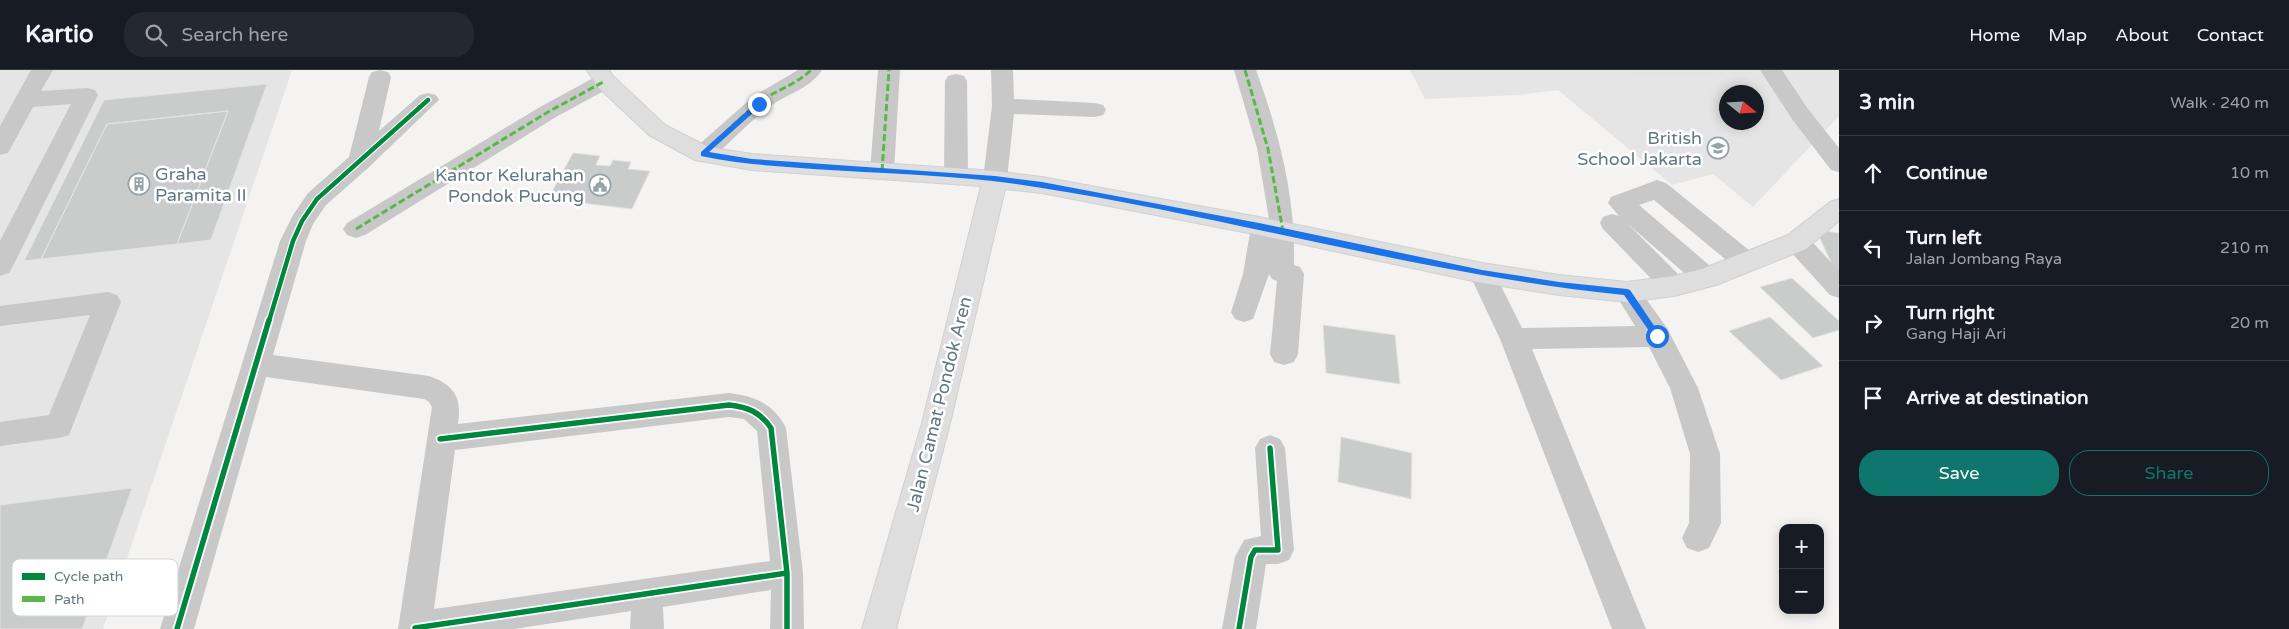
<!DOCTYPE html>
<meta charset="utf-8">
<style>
:root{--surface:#171b24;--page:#242831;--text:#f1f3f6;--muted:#9ea1a6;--line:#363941;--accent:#0f766e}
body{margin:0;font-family:"Varela Round",sans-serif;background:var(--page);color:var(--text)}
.controls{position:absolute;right:15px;bottom:15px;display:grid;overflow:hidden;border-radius:10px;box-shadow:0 2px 12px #0003}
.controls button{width:45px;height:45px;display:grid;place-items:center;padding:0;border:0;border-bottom:1px solid var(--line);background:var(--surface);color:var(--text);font:25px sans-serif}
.compass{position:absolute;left:1719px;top:15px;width:45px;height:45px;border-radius:50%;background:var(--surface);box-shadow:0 2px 12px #0003;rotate:108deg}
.stop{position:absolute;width:15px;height:15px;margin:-11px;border:4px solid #1a73e8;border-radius:50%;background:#fff}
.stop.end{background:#1a73e8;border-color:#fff;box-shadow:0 1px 5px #0008}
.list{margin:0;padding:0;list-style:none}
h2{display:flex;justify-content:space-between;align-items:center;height:65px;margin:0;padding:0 20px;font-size:21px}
h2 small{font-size:16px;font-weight:400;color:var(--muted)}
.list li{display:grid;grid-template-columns:32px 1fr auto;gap:15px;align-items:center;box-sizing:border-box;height:75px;padding:0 20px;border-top:1px solid var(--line)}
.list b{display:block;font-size:19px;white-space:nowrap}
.list p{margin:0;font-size:16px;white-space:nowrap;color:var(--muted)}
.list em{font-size:16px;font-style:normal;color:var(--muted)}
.actions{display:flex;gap:10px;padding:15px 20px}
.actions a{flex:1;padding:11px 0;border:1px solid var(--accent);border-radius:20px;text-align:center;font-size:18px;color:var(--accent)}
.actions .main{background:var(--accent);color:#fff}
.icon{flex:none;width:28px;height:28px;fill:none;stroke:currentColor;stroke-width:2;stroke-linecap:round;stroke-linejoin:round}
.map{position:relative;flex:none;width:1839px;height:559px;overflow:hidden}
header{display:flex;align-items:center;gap:30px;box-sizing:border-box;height:70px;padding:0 25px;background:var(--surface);border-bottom:1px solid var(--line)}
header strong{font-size:24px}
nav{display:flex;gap:28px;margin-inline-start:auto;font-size:18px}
.search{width:350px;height:45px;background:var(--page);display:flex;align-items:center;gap:12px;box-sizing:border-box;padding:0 18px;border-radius:20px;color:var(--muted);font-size:19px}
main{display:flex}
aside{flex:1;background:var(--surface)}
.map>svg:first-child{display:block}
</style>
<header>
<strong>Kartio</strong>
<div class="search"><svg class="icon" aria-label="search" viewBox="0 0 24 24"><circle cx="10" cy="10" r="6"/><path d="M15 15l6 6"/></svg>Search here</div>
<nav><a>Home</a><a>Map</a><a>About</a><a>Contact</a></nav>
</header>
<main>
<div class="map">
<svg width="1839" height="559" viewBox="0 0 1839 559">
<rect width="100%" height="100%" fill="#f4f3f1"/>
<path fill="#e4e5e4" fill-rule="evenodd" d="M 0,0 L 292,0 L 103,559 L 0,559 Z
M 1410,0 L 1839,0 L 1839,46 L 1753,137 L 1713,104 L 1672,115 L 1558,20 L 1518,25 L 1425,29 ZM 1726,22 L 1756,22 L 1756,52 L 1726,52 Z"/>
<path fill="#e3e5df" d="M 1541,0 L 1724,0 L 1729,8 Z"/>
<path fill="#cacccc" stroke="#e3e2e1" d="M 267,14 L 211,170 L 177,174 L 228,41 L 107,54 L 41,189 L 24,191 L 104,30 Z
M 228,41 L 177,174 L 41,189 L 107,54 Z
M 573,83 L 600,86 L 596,95 L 610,96 L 613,90 L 631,92 L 628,99 L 650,101 L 632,139 L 548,129 Z
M 1816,160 L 1839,163 L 1839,207 L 1838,207 Z
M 1792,208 L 1839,251 L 1839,260 L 1813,268 L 1760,217 Z
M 1770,247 L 1823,296 L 1781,310 L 1729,261 Z
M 1323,255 L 1395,265 L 1400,314 L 1326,303 Z
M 1341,367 L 1412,383 L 1411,429 L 1338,412 Z
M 132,418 L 82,559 L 0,559 L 0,435 Z"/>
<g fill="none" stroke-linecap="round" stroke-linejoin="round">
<g stroke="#d0d1d1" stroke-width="2">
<path id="major" d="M 587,0 L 609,0 L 613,6 L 665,55 L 708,77 L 752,84 L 995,101 L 1042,107 L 1264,148 L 1482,193 L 1559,205 L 1627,212 L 1674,206 L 1702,199 L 1788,165 L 1830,132 L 1839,129 L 1839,151 L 1806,179 L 1716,215 L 1674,226 L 1627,232 L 1559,225 L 1482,213 L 1264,166 L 1042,123 L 1005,119 L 950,353 L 896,559 L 862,559 L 922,353 L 981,116 L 752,100 L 695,90 L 649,65 L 597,16 Z"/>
</g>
<path fill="#c8c8c9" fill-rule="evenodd" d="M 31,0 L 53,0 L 41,21 L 87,18 L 95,20 L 98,25 L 13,196 L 9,203 L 0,206 L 0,171 L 71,34 L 33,37 L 8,83 L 0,85 L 0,56 Z
M 380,0 L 388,2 L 391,7 L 379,61 L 420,25 L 428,23 L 436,25 L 439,30 L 368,98 L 326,135 L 313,154 L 306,171 L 273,285 L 429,306 C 455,315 462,328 458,354 L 729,323 C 755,326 774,334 786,358 L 803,503 L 804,559 L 770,559 L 771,520 L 663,537 L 664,559 L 630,559 L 631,541 L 514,559 L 398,559 L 432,337 L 429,332 L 424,329 L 266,307 L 194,559 L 160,559 L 280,171 L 293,145 L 308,123 L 349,87 L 369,7 L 372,2 ZM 729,347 L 744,349 L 757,361 L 770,491 L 434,539 L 455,380 Z
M 798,0 L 822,0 C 810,19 786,24 769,37 C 748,53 730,72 711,90 L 703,92 L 695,90 L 691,84 L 695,78 L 754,26 Z
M 878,0 L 900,0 L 894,101 L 890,107 L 882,109 L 874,107 L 870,101 Z
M 991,0 L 1013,0 L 1014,29 L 1095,33 L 1103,35 L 1106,40 L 1103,45 L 1095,47 L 1014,44 L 1007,109 L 1004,115 L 995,117 L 986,115 L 983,109 L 992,36 Z
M 1234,0 L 1256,0 C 1279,63 1296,127 1294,195 L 1300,197 L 1304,204 L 1298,284 L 1294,292 L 1284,295 L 1274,292 L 1270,284 L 1277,211 L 1272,209 L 1269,204 L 1253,249 L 1244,252 L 1235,249 L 1231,242 L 1243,204 L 1251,157 L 1255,151 L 1264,148 L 1269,149 L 1257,78 Z
M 1760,0 L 1782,0 L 1808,39 L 1839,78 L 1839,102 L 1831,100 L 1792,49 Z
M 605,4 L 613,6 L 616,11 L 613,16 L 556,47 L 365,165 L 356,168 L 347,165 L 343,159 L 347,153 L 540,37 L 597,6 Z
M 956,4 L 964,6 L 967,11 L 968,106 L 964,112 L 956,114 L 948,112 L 944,106 L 945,11 L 948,6 Z
M 1657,110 L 1666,113 L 1755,185 L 1759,192 L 1755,199 L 1746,202 L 1737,199 L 1654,130 L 1639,135 L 1716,201 L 1720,208 L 1716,215 L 1707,218 L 1698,215 L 1628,154 L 1683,209 L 1687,216 L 1683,223 L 1674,226 L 1665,223 L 1603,159 L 1600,153 L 1603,147 L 1612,144 L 1619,146 L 1608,133 L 1611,127 Z
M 1797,163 L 1806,165 L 1839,201 L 1839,228 L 1830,225 L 1788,179 L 1784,172 L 1788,165 Z
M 1482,193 L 1491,196 L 1522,258 L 1635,256 L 1614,222 L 1618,215 L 1627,212 L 1636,215 L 1667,258 L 1698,318 L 1720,384 L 1721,453 L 1709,478 L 1698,482 L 1687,478 L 1682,468 L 1689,453 L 1690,384 L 1670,318 L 1649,277 L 1532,279 L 1646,559 L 1612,559 L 1500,269 L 1469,203 L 1473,196 Z
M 108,222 L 117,225 L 121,232 L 69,365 L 59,368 L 0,376 L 0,352 L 49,345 L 90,245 L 0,256 L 0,236 Z
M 1270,365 L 1280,369 L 1285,378 L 1294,480 L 1289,490 L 1278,494 L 1266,494 L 1256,559 L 1222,559 L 1235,487 L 1244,470 L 1261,466 L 1255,378 L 1260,369 Z"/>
<use href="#major" fill="#dddedd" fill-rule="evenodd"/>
<path stroke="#58b947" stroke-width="3" stroke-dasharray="7 3" stroke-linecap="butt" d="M 1245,0 L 1268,79 L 1283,161
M 703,84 C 722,66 740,47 761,31 C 777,20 797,14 811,0
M 882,101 L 889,0
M 356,159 L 548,42 L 605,11"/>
<g stroke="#fff" stroke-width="7">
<path id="cycleway-far1" d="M 269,251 L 293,171 L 302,151 L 317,129 L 428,30"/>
</g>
<g stroke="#fff" stroke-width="9">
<path id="cycleway" d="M 440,369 L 729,335 C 748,337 760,342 771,358 L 787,503 L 787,559
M 415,558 L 787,503
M 177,559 L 269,250
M 1239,559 L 1251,487 L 1255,480 L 1278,480 L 1270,378"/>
</g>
<use href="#cycleway-far1" stroke="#00873e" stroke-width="4.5"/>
<use href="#cycleway" stroke="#00873e" stroke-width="5.5"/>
</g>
<path fill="#1a73e8" d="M 757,32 L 763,34 L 709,82 L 752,89 L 995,106 L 1042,112 L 1264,154 L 1482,200 L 1559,212 L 1627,219 L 1630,220 L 1661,266 L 1660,268 L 1654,268 L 1624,225 C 1428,205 1237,149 1042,118 C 967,105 889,104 813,99 C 775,96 737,94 701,86 L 701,82 Z"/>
<defs>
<g id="school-ring" transform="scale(1.125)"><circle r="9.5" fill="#fff" stroke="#96a4a9" stroke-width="1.5"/><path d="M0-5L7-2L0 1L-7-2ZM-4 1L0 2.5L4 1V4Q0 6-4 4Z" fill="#96a4a9"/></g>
<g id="building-ring" transform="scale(1.125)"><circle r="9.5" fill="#fff" stroke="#96a4a9" stroke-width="1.5"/><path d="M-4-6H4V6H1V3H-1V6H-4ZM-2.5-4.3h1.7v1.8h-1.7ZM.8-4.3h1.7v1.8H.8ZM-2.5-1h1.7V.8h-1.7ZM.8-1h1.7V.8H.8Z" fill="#96a4a9"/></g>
<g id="civic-ring" transform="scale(1.125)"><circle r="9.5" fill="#fff" stroke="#96a4a9" stroke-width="1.5"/><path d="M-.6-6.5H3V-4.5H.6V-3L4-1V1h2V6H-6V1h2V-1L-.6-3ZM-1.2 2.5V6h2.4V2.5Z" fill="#96a4a9"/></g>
</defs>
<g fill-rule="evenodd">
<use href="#school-ring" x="1718" y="78"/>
<use href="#building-ring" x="139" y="114"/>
<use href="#civic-ring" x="600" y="115"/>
</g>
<g text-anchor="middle" stroke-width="5" stroke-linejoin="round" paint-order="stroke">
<g font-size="18" fill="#637982" stroke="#fff" text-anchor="end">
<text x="1702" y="74">British<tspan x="1702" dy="21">School Jakarta</tspan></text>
<text x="155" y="110" text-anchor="start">Graha<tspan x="155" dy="21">Paramita II</tspan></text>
<text x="584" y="111">Kantor Kelurahan<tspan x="584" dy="21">Pondok Pucung</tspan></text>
</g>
<g font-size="18" fill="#637982" stroke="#fff">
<text transform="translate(939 334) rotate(-76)" y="6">Jalan Camat Pondok Aren</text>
</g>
</g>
<rect x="12" y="489" width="166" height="57" rx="8" fill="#fff" stroke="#d0d7da" stroke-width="1"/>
<rect x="22" y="503" width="23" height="7" fill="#00873e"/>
<rect x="22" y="526" width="23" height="6" fill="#58b947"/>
<g font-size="14" fill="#637982">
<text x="54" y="511">Cycle path</text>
<text x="54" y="534">Path</text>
</g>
</svg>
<div class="controls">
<button>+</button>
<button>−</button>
</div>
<svg class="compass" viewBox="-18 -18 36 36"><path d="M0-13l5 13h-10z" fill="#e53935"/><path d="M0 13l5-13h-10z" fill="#9ea1a6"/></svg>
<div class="stop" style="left:1657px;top:266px"></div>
<div class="stop end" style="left:759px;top:34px"></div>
</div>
<aside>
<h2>3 min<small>Walk · 240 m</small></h2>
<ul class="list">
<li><svg class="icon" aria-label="ahead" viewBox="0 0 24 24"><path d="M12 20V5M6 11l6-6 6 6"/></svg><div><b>Continue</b></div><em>10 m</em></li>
<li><svg class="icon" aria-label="left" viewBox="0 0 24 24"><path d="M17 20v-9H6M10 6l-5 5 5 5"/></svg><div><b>Turn left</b><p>Jalan Jombang Raya</p></div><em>210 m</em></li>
<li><svg class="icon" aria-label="right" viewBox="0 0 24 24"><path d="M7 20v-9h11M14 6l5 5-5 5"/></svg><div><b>Turn right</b><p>Gang Haji Ari</p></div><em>20 m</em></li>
<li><svg class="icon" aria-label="arrive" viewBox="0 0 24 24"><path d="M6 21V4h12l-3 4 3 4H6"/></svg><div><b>Arrive at destination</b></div></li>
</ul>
<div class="actions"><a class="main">Save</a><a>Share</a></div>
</aside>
</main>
